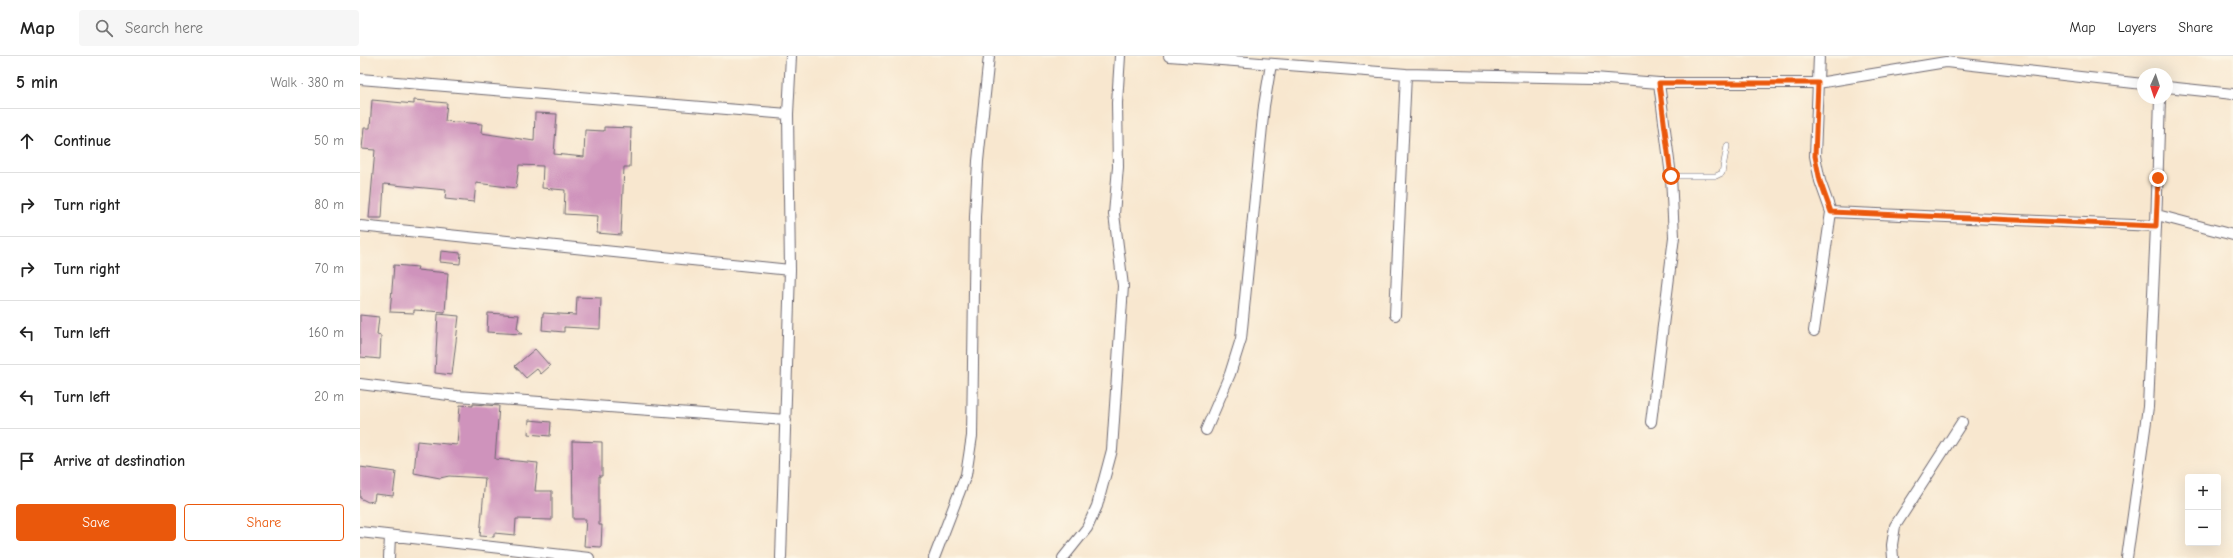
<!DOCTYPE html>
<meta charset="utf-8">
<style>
:root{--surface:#fff;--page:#f6f6f6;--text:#222;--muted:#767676;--line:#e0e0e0;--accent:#ea580c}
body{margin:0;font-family:"Comic Neue",sans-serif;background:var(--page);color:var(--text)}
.controls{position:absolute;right:12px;bottom:12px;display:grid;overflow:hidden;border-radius:4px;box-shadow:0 4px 16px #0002}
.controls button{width:36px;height:36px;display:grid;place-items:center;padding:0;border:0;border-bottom:1px solid var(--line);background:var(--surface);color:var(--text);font:20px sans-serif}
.compass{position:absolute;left:1777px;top:12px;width:36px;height:36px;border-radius:50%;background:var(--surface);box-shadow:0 4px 16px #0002;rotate:183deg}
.stop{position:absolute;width:12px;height:12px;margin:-9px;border:3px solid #ea580c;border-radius:50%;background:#fff}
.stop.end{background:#ea580c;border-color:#fff;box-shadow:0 1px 4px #0008}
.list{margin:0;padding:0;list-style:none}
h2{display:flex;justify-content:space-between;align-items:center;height:52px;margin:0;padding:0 16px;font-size:17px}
h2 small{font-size:13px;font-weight:400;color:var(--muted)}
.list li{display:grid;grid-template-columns:26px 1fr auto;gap:12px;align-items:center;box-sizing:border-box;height:64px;padding:0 16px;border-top:1px solid var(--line)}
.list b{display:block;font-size:15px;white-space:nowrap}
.list em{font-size:13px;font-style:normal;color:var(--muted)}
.actions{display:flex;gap:8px;padding:12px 16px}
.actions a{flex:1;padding:9px 0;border:1px solid var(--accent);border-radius:4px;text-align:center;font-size:14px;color:var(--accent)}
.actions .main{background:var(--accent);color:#fff}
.icon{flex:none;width:22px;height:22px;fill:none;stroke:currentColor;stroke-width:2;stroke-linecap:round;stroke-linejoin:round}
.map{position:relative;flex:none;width:1873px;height:502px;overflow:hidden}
header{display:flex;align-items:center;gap:24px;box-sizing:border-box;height:56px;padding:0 20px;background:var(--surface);border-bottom:1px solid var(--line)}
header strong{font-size:19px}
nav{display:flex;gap:22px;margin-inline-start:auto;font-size:14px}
.search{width:280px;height:36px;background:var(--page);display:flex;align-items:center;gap:10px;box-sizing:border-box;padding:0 14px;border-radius:4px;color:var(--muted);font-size:15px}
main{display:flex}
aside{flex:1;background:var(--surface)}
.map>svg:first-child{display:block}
</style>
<header>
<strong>Map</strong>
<div class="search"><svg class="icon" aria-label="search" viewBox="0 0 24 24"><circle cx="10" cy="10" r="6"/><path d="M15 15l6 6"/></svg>Search here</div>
<nav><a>Map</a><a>Layers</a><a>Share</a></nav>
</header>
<main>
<aside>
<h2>5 min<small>Walk · 380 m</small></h2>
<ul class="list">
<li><svg class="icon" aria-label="ahead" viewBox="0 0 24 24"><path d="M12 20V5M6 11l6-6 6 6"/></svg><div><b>Continue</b></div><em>50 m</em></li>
<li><svg class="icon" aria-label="right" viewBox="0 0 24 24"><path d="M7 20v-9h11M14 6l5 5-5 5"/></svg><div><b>Turn right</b></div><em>80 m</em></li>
<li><svg class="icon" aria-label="right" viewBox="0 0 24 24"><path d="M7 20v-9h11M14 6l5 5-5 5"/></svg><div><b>Turn right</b></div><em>70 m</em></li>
<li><svg class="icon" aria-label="left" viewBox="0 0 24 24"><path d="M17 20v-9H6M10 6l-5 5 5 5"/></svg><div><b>Turn left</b></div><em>160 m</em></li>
<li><svg class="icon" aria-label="left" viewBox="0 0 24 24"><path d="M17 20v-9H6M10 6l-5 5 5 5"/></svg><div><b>Turn left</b></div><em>20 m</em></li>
<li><svg class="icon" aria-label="arrive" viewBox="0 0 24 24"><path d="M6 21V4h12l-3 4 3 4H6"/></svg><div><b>Arrive at destination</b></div></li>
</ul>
<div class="actions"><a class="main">Save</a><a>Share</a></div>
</aside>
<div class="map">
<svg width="1873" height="502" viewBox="0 0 1873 502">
<rect width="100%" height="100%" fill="#fcf5e5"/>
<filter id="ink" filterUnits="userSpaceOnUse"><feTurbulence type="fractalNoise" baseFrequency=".025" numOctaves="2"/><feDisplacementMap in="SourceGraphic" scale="8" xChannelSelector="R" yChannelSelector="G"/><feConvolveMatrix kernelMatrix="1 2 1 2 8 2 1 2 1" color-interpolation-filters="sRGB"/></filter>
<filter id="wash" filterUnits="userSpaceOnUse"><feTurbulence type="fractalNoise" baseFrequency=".012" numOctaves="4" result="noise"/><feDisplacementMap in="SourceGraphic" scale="16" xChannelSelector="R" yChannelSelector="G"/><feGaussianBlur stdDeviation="0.9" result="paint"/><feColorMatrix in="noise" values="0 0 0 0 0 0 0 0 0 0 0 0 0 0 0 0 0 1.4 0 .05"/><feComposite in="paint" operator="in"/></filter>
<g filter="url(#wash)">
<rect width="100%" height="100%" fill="#f8e7cf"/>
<g id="blocks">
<path fill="#cf93bc" d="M 12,44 L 54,48 L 54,44 L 87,47 L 85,65 L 122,68 L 121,77 L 174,85 L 175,57 L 197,58 L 194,98 L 224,101 L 225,74 L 244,75 L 244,71 L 271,72 L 270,111 L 264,111 L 261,179 L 237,177 L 238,160 L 204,158 L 205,134 L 182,132 L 183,110 L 159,109 L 156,132 L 116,127 L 114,146 L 85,143 L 86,134 L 24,128 L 22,162 L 9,162 L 15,94 L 2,93 L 4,72 L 10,72 Z
M 81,195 L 101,197 L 100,208 L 80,206 Z
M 34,209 L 58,211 L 57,214 L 88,217 L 85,256 L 54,254 L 54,257 L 30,256 Z
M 217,241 L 241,242 L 240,273 L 204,271 L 204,276 L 182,274 L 183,257 L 216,259 Z
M 128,257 L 159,259 L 157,272 L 162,278 L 127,276 Z
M 78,258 L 99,260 L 92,319 L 75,317 Z
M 0,259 L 19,261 L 17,279 L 21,280 L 20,303 L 0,301 Z
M 175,293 L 190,310 L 181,318 L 177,313 L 166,322 L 155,310 Z
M 113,348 L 139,350 L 135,403 L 178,407 L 175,435 L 192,435 L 192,464 L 156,463 L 155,479 L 134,477 L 134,481 L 120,480 L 125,422 L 89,420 L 80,422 L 54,417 L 57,385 L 97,389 L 100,349 L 113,350 Z
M 169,364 L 191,366 L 190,380 L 168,378 Z
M 212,385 L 242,386 L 242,420 L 239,420 L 239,469 L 242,469 L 241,491 L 224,490 L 226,463 L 213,463 Z
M 0,411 L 36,416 L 33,440 L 15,438 L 14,445 L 8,446 L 0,442 Z"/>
</g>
</g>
<g filter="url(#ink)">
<use href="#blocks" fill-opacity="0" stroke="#6d676f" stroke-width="1"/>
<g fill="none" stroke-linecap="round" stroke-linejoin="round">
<g stroke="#6d676f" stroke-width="6">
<path id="lane" d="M 1311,120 L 1356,120 L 1362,117 L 1367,90"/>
</g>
<g stroke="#6d676f" stroke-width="12">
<path id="street" d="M 809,0 L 1046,18 L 1234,22 L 1299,27 L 1458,27 L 1586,6 L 1783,28
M 0,23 L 428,58
M 1807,31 L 1873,38
M 1471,156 L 1796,170 L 1800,42
M 1797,159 L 1873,179
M 0,170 L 430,214
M 1035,259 L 1046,18
M 1454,275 L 1471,156 L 1460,125 L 1455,100 L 1459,0
M 0,328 L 97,340 L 426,364
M 1291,366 L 1314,181 L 1311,120 L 1299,27
M 846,374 L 870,318 L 881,283 L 904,50 L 911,8
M 0,476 L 229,502
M 29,502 L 30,480
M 421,502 L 430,214 L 428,58 L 431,0
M 574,502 L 606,419 L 612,380 L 615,161 L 618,105 L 629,0
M 703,502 L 727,472 L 737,450 L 752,394 L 763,230 L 754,158 L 758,111 L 757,47 L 760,0
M 1533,502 L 1532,489 L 1535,470 L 1602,366
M 1767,502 L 1788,351 L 1796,170"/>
</g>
<use href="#lane" stroke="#fff" stroke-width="5"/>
<use href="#street" stroke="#fff" stroke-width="10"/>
</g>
</g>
<g fill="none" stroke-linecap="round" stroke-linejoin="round" filter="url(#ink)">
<path stroke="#ea580c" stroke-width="5" d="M 1311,120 L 1299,27 L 1458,27 L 1455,100 L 1460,125 L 1471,156 L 1796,170 L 1798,122"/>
</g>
</svg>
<div class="controls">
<button>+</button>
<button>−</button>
</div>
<svg class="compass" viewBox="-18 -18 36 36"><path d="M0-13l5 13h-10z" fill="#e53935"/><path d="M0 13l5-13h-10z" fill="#767676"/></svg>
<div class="stop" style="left:1311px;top:120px"></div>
<div class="stop end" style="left:1798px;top:122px"></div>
</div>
</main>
